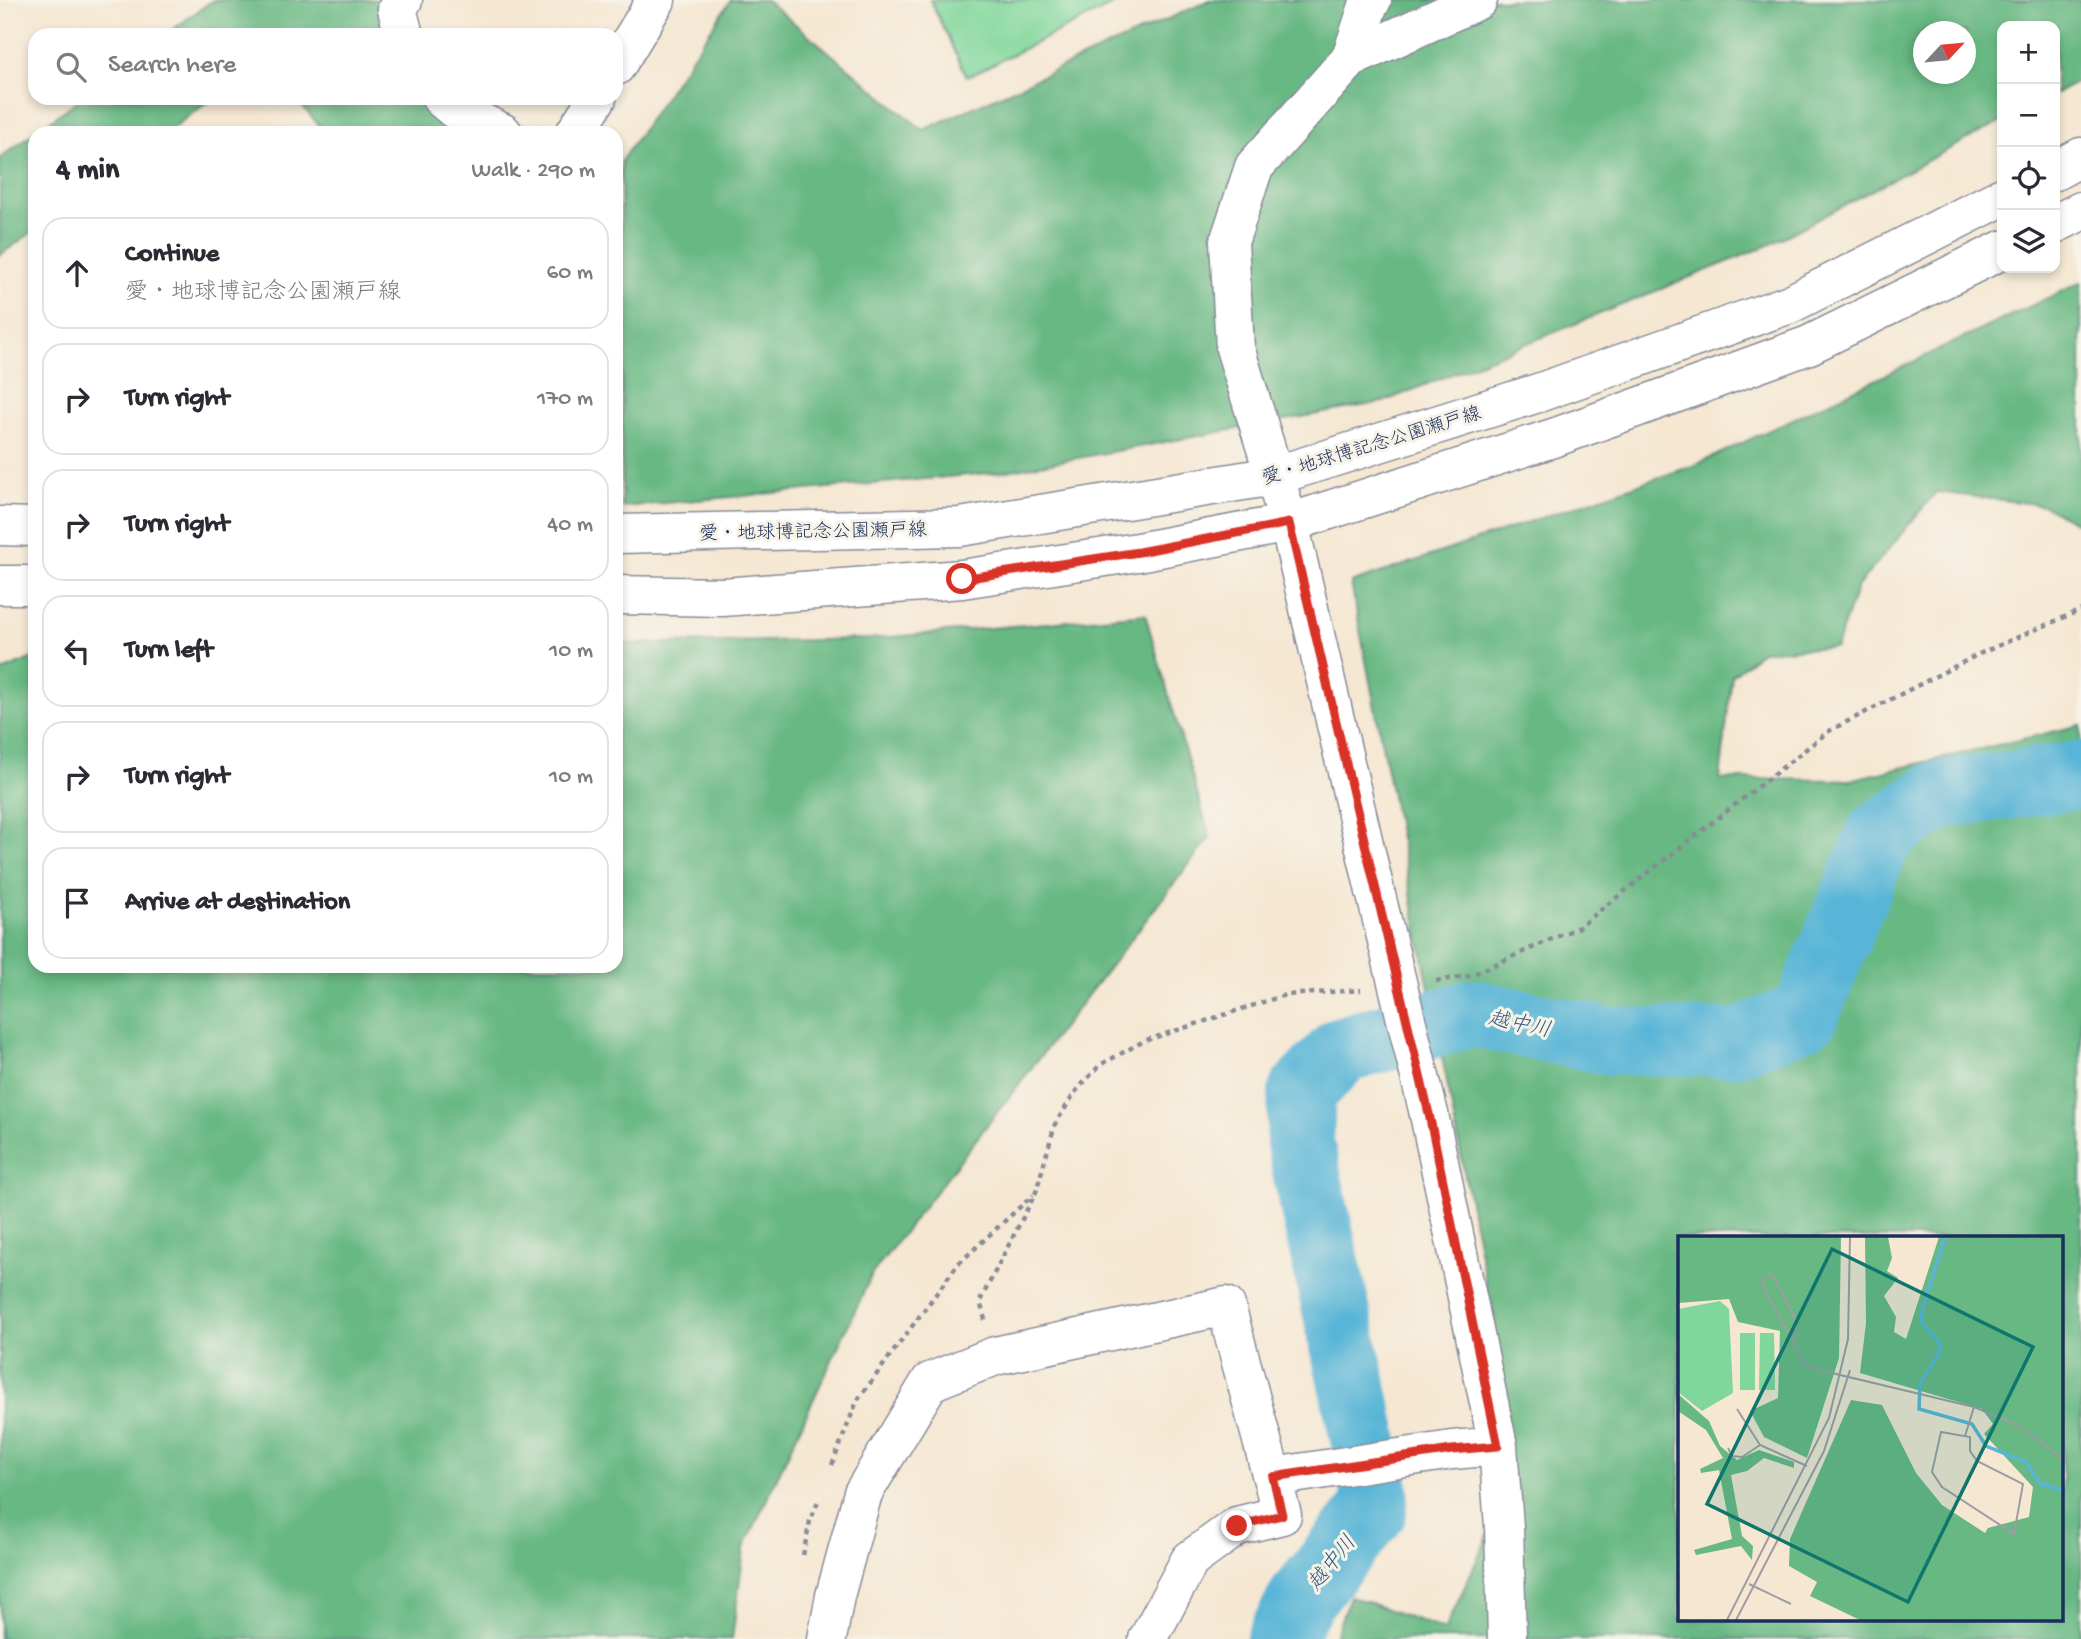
<!DOCTYPE html>
<meta charset="utf-8">
<style>
:root{--surface:#fff;--page:#f7f7f7;--text:#2b2b33;--muted:#7c7c81;--line:#e1e1e2}
body{margin:0;font-family:"Gochi Hand","Klee One",sans-serif;background:var(--page);color:var(--text)}
.controls{position:absolute;right:21px;top:21px;display:grid;overflow:hidden;border-radius:14px;box-shadow:0 4px 10px #0003}
.controls button{width:63px;height:63px;display:grid;place-items:center;padding:0;border:0;border-bottom:2px solid var(--line);background:var(--surface);color:var(--text);font:35px sans-serif}
.compass{position:absolute;left:1913px;top:21px;width:63px;height:63px;border-radius:50%;background:var(--surface);box-shadow:0 4px 10px #0003;rotate:64deg}
.stop{position:absolute;width:21px;height:21px;margin:-16px;border:5px solid #d93025;border-radius:50%;background:#fff}
.stop.end{background:#d93025;border-color:#fff;box-shadow:0 2px 7px #0008}
.list{margin:0;padding:0;list-style:none}
h2{display:flex;justify-content:space-between;align-items:center;height:91px;margin:0;padding:0 28px;font-size:30px}
h2 small{font-size:23px;font-weight:400;color:var(--muted)}
.list li{display:grid;grid-template-columns:46px 1fr auto;gap:21px;align-items:center;box-sizing:border-box;height:112px;margin:0 14px 14px;padding:0 14px;border:2px solid var(--line);border-radius:21px}
.list b{display:block;font-size:26px;white-space:nowrap}
.list p{margin:0;font-size:23px;white-space:nowrap;color:var(--muted)}
.list em{font-size:23px;font-style:normal;color:var(--muted)}
.icon{flex:none;width:38px;height:38px;fill:none;stroke:currentColor;stroke-width:2;stroke-linecap:round;stroke-linejoin:round}
.map{position:relative;flex:none;width:2081px;height:1639px;overflow:hidden}
.search{position:absolute;background:var(--surface);box-shadow:0 4px 10px #0003;left:28px;top:28px;width:595px;height:77px;display:flex;align-items:center;gap:18px;box-sizing:border-box;padding:0 24px;border-radius:21px;color:var(--muted);font-size:26px}
.panel{position:absolute;background:var(--surface);box-shadow:0 4px 10px #0003;left:28px;top:126px;width:595px;height:847px;border-radius:21px}
.map>svg:first-child{display:block}
</style>
<div class="map">
<svg width="2081" height="1639" viewBox="0 0 2081 1639">
<rect width="100%" height="100%" fill="#f7f3e8"/>
<filter id="ink" filterUnits="userSpaceOnUse"><feTurbulence type="fractalNoise" baseFrequency=".0143" numOctaves="2"/><feDisplacementMap in="SourceGraphic" scale="14" xChannelSelector="R" yChannelSelector="G"/><feConvolveMatrix kernelMatrix="1 2 1 2 8 2 1 2 1" color-interpolation-filters="sRGB"/></filter>
<filter id="wash" filterUnits="userSpaceOnUse"><feTurbulence type="fractalNoise" baseFrequency=".00686" numOctaves="4" result="noise"/><feDisplacementMap in="SourceGraphic" scale="28" xChannelSelector="R" yChannelSelector="G"/><feGaussianBlur stdDeviation="1.57" result="paint"/><feColorMatrix in="noise" values="0 0 0 0 0 0 0 0 0 0 0 0 0 0 0 0 0 1.4 0 .05"/><feComposite in="paint" operator="in"/></filter>
<g filter="url(#wash)">
<rect width="100%" height="100%" fill="#f5e7d2"/>
<path fill="#80d79b" stroke="#4e837c" stroke-width="2" d="M 930,0 L 1122,0 L 967,77 Z"/>
<path fill="#68b883" stroke="#427470" stroke-width="2" fill-rule="evenodd" d="M 213,0 L 395,0 L 387,35 L 165,35 Z
M 731,0 L 766,0 L 923,130 L 1210,0 L 2081,0 L 2081,80 L 2055,94 L 2055,26 L 2002,26 L 2002,121 L 1769,245 L 1383,402 L 1001,472 L 622,507 L 621,161 ZM 1924,32 L 1966,32 L 1966,74 L 1924,74 Z
M 81,98 L 213,98 L 166,133 L 35,133 L 35,230 L 0,255 L 0,158 Z
M 295,98 L 433,98 L 477,133 L 326,133 Z
M 2081,282 L 2081,525 L 2043,505 L 1936,492 L 1857,587 L 1836,647 L 1762,651 L 1732,676 L 1720,779 L 1850,780 L 2081,725 L 2081,1639 L 1334,1639 L 1350,1596 L 1445,1630 L 1503,1503 L 1494,1327 L 1351,583 L 1698,464 ZM 1680,1238 L 2062,1238 L 2062,1620 L 1680,1620 Z
M 1145,614 L 1210,837 L 872,1274 L 744,1548 L 732,1639 L 0,1639 L 0,672 L 35,657 L 35,966 L 616,966 L 616,644 L 869,639 Z"/>
<g fill="none" stroke-linecap="round" stroke-linejoin="round">
<path stroke="#59b5d7" stroke-width="68" d="M 1280,1639 L 1302,1598 L 1373,1511 L 1375,1489 L 1300,1143 L 1302,1092 L 1342,1050 L 1472,1013 L 1608,1041 L 1735,1043 L 1805,1015 L 1880,834 L 1938,795 L 2081,775"/>
</g>
</g>
<g filter="url(#ink)">
<g fill="none" stroke-linecap="round" stroke-linejoin="round">
<g stroke="#888b98" stroke-width="41">
<path id="minor" d="M 403,0 L 397,9 L 404,35
M 1372,0 L 1368,6 L 1351,58 L 1254,167 L 1229,242 L 1235,348 L 1289,523 L 1375,891
M 1351,58 L 1478,0
M 616,66 L 656,0
M 441,98 L 454,109 L 503,133
M 575,133 L 597,98
M 1429,1114 L 1498,1446 L 1504,1527 L 1507,1639
M 1273,1477 L 1452,1450 L 1498,1446
M 827,1639 L 835,1596 L 863,1493 L 930,1382 L 995,1356 L 1226,1306 L 1282,1515 L 1237,1526 L 1190,1560 L 1148,1639"/>
</g>
<g stroke="#888b98" stroke-width="41">
<path id="major" d="M 2055,171 L 2081,157
M 2055,224 L 2081,211
M 0,526 L 35,527
M 616,534 L 960,527 L 1274,476 L 1538,393 L 1790,304 L 2002,197
M 0,585 L 35,585
M 616,595 L 723,597 L 962,579 L 1138,552 L 1289,523 L 1556,437 L 1809,345 L 2002,250"/>
</g>
<path stroke="#888b98" stroke-width="4.5" stroke-dasharray="5 5" stroke-linecap="butt" d="M 1436,981 L 1469,976 L 1579,927 L 1829,731 L 1979,654 L 2081,610
M 985,1320 L 980,1301 L 1036,1192 L 1055,1124 L 1076,1091 L 1100,1065 L 1144,1041 L 1285,995 L 1361,990
M 832,1465 L 857,1401 L 958,1264 L 1033,1195
M 803,1555 L 810,1521 L 819,1499"/>
<use href="#minor" stroke="#fff" stroke-width="38"/>
<use href="#major" stroke="#fff" stroke-width="38"/>
<g stroke="#888b98" stroke-width="41" stroke-linecap="butt">
<path id="minor-bridge" d="M 1375,891 L 1429,1114"/>
</g>
<use href="#minor-bridge" stroke="#fff" stroke-width="38"/>
</g>
</g>
<g fill="none" stroke-linecap="round" stroke-linejoin="round" filter="url(#ink)">
<path stroke="#d93025" stroke-width="9" d="M 962,579 L 1139,552 L 1289,523 L 1429,1114 L 1498,1446 L 1452,1450 L 1273,1477 L 1282,1515 L 1237,1526"/>
</g>
<g text-anchor="middle" stroke-width="6" stroke-linejoin="round" paint-order="stroke">
<g font-size="19" fill="#1b2f5e" stroke="#f7f3e8">
<text transform="translate(1371 444) rotate(-17)" y="7">愛・地球博記念公園瀬戸線</text>
<text transform="translate(813 530) rotate(-1)" y="7">愛・地球博記念公園瀬戸線</text>
</g>
<g font-size="21" font-style="italic" fill="#2e5782" stroke="#f7f3e8">
<text transform="translate(1520 1023) rotate(12)" y="7">越中川</text>
<text transform="translate(1331 1562) rotate(-51)" y="7">越中川</text>
</g>
</g>
<g transform="translate(1678 1236)">
<rect width="385" height="385" fill="#f5e7d2"/>
<path d="M 42,65 L 51,73 L 55,157 L 24,175 L 0,156 L 0,73 ZM 62,97 L 77,97 L 77,154 L 62,154 ZM 82,97 L 96,97 L 97,154 L 81,154 Z" fill="#80d79b"/>
<path d="M 0,1 L 163,1 L 161,122 L 129,222 L 86,201 L 72,175 L 100,162 L 102,95 L 60,86 L 51,63 L 0,67 ZM 187,1 L 210,1 L 214,22 L 209,35 L 220,42 L 206,60 L 218,81 L 216,96 L 228,103 L 261,1 L 385,1 L 385,384 L 182,384 L 132,360 L 139,346 L 111,330 L 112,303 L 173,164 L 204,169 L 238,237 L 264,269 L 307,297 L 310,292 L 351,281 L 355,251 L 306,198 L 315,188 L 304,173 L 182,137 L 188,87 ZM 0,158 L 31,185 L 42,210 L 59,224 L 81,214 L 116,226 L 116,232 L 86,222 L 69,235 L 53,239 L 64,300 L 75,310 L 74,324 L 63,310 L 18,319 L 16,314 L 54,303 L 41,234 L 23,237 L 22,233 L 45,222 L 28,194 L 0,175 Z" fill="#68b883"/>
<path fill="none" stroke="#59b5d7" stroke-width="3.5" d="M 267,1 L 243,78 L 244,87 L 262,107 L 261,117 L 242,148 L 241,173 L 294,188 L 308,210 L 348,226 L 362,248 L 385,254"/>
<path fill="none" stroke="#9e9da4" stroke-width="2" d="M 117,106 L 118,85 L 96,41 L 90,38 L 84,43 L 85,50 L 125,124 L 133,132 L 296,171 L 341,190 L 385,223M 59,173 L 82,209 L 129,230M 263,196 L 292,201 L 292,215 L 299,225 L 345,248 L 336,298 L 264,251 L 254,236 ZM 287,200 L 296,171M 50,212 L 54,220 L 64,221 L 82,209M 71,348 L 113,368M 49,384 L 151,182 L 170,103 L 172,1M 58,384 L 146,215 L 172,134"/>
<path fill="#0f766e" fill-opacity="0.15" stroke="#0f766e" stroke-width="3.5" d="M 154,13 L 355,111 L 230,366 L 29,268 Z"/>
<rect width="385" height="385" fill="none" stroke="#1b2f5e" stroke-width="3.5"/>
</g>
</svg>
<div class="controls">
<button>+</button>
<button>−</button>
<button><svg class="icon" aria-label="locate" viewBox="0 0 24 24"><circle cx="12" cy="12" r="6"/><path d="M12 2v4M12 18v4M2 12h4M18 12h4"/></svg></button>
<button><svg class="icon" aria-label="layers" viewBox="0 0 24 24"><path d="M12 4l9 5-9 5-9-5zM3 14l9 5 9-5"/></svg></button>
</div>
<svg class="compass" viewBox="-18 -18 36 36"><path d="M0-13l5 13h-10z" fill="#e53935"/><path d="M0 13l5-13h-10z" fill="#7c7c81"/></svg>
<div class="stop" style="left:962px;top:579px"></div>
<div class="stop end" style="left:1237px;top:1526px"></div>
<div class="search"><svg class="icon" aria-label="search" viewBox="0 0 24 24"><circle cx="10" cy="10" r="6"/><path d="M15 15l6 6"/></svg>Search here</div>
<section class="panel">
<h2>4 min<small>Walk · 290 m</small></h2>
<ul class="list">
<li><svg class="icon" aria-label="ahead" viewBox="0 0 24 24"><path d="M12 20V5M6 11l6-6 6 6"/></svg><div><b>Continue</b><p>愛・地球博記念公園瀬戸線</p></div><em>60 m</em></li>
<li><svg class="icon" aria-label="right" viewBox="0 0 24 24"><path d="M7 20v-9h11M14 6l5 5-5 5"/></svg><div><b>Turn right</b></div><em>170 m</em></li>
<li><svg class="icon" aria-label="right" viewBox="0 0 24 24"><path d="M7 20v-9h11M14 6l5 5-5 5"/></svg><div><b>Turn right</b></div><em>40 m</em></li>
<li><svg class="icon" aria-label="left" viewBox="0 0 24 24"><path d="M17 20v-9H6M10 6l-5 5 5 5"/></svg><div><b>Turn left</b></div><em>10 m</em></li>
<li><svg class="icon" aria-label="right" viewBox="0 0 24 24"><path d="M7 20v-9h11M14 6l5 5-5 5"/></svg><div><b>Turn right</b></div><em>10 m</em></li>
<li><svg class="icon" aria-label="arrive" viewBox="0 0 24 24"><path d="M6 21V4h12l-3 4 3 4H6"/></svg><div><b>Arrive at destination</b></div></li>
</ul>
</section>
</div>
